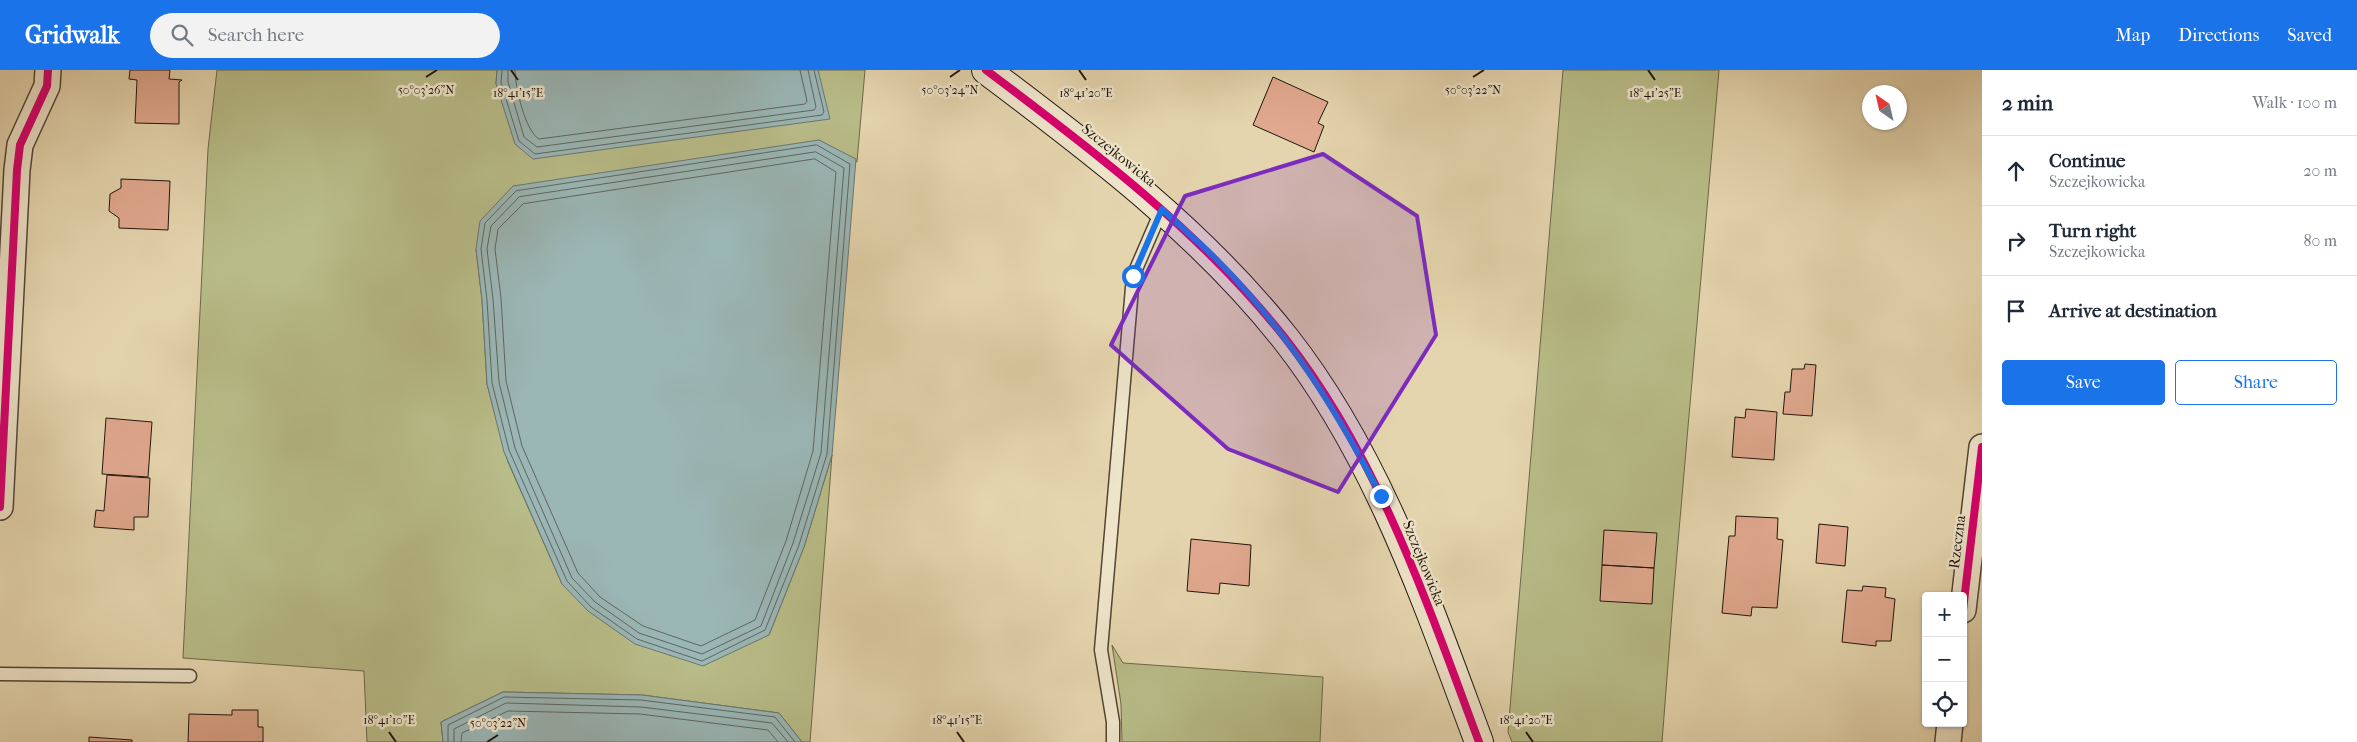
<!DOCTYPE html>
<meta charset="utf-8">
<style>
:root{--surface:#fff;--page:#f2f2f3;--text:#1f2937;--muted:#747a83;--line:#e0e1e3;--accent:#1a73e8}
body{margin:0;font-family:"IM FELL French Canon",serif;background:var(--page);color:var(--text)}
.controls{position:absolute;right:15px;bottom:15px;display:grid;overflow:hidden;border-radius:5px;box-shadow:0 1px 4px #0004}
.controls button{width:45px;height:45px;display:grid;place-items:center;padding:0;border:0;border-bottom:1px solid var(--line);background:var(--surface);color:var(--text);font:25px sans-serif}
.compass{position:absolute;left:1862px;top:15px;width:45px;height:45px;border-radius:50%;background:var(--surface);box-shadow:0 1px 4px #0004;rotate:326deg}
.stop{position:absolute;width:15px;height:15px;margin:-11px;border:4px solid #1a73e8;border-radius:50%;background:#fff}
.stop.end{background:#1a73e8;border-color:#fff;box-shadow:0 1px 5px #0008}
.list{margin:0;padding:0;list-style:none}
h2{display:flex;justify-content:space-between;align-items:center;height:65px;margin:0;padding:0 20px;font-size:21px}
h2 small{font-size:16px;font-weight:400;color:var(--muted)}
.list li{display:grid;grid-template-columns:32px 1fr auto;gap:15px;align-items:center;box-sizing:border-box;height:70px;padding:0 20px;border-top:1px solid var(--line)}
.list b{display:block;font-size:19px;white-space:nowrap}
.list p{margin:0;font-size:16px;white-space:nowrap;color:var(--muted)}
.list em{font-size:16px;font-style:normal;color:var(--muted)}
.actions{display:flex;gap:10px;padding:15px 20px}
.actions a{flex:1;padding:11px 0;border:1px solid var(--accent);border-radius:5px;text-align:center;font-size:18px;color:var(--accent)}
.actions .main{background:var(--accent);color:#fff}
.icon{flex:none;width:28px;height:28px;fill:none;stroke:currentColor;stroke-width:2;stroke-linecap:round;stroke-linejoin:round}
.map{position:relative;flex:none;width:1982px;height:672px;overflow:hidden}
header{display:flex;align-items:center;gap:30px;box-sizing:border-box;height:70px;padding:0 25px;background:var(--accent);color:#fff}
header strong{font-size:24px}
nav{display:flex;gap:28px;margin-inline-start:auto;font-size:18px}
.search{width:350px;height:45px;background:var(--page);display:flex;align-items:center;gap:12px;box-sizing:border-box;padding:0 18px;border-radius:28px;color:var(--muted);font-size:19px}
main{display:flex}
aside{flex:1;background:var(--surface)}
.map>svg:first-child{display:block}
</style>
<header>
<strong>Gridwalk</strong>
<div class="search"><svg class="icon" aria-label="search" viewBox="0 0 24 24"><circle cx="10" cy="10" r="6"/><path d="M15 15l6 6"/></svg>Search here</div>
<nav><a>Map</a><a>Directions</a><a>Saved</a></nav>
</header>
<main>
<div class="map">
<svg width="1982" height="672" viewBox="0 0 1982 672">
<rect width="100%" height="100%" fill="#e5d5ae"/>
<filter id="stains"><feTurbulence type="fractalNoise" baseFrequency=".004" numOctaves="4"/><feColorMatrix values="0 0 0 0 .2 0 0 0 0 .09 0 0 0 0 .02 0 0 0 .5 -.17"/></filter>
<radialGradient id="worn" r=".72"><stop offset=".6" stop-color="#630" stop-opacity="0"/><stop offset="1" stop-color="#630" stop-opacity=".3"/></radialGradient>
<path fill="#b8bc88" stroke="#6c684a" d="M 217,0 L 497,0 L 496,14 L 816,0 L 865,0 L 857,92 L 819,70 L 476,179 L 482,230 L 487,314 L 508,392 L 562,514 L 769,565 L 804,477 L 832,385 L 810,672 L 802,672 L 779,643 L 642,625 L 503,622 L 441,652 L 443,672 L 367,672 L 364,601 L 183,588 L 208,79 Z
M 1563,0 L 1719,0 L 1673,530 L 1662,672 L 1512,672 L 1508,662 Z
M 1112,575 L 1123,593 L 1323,607 L 1320,672 L 1122,672 L 1121,634 Z"/>
<path fill="#9ab6b5" stroke="#6a7672" d="M 497,0 L 818,0 L 830,49 L 533,89 L 515,74 L 496,14 Z
M 819,70 L 856,89 L 832,385 L 804,477 L 769,565 L 703,596 L 635,574 L 588,541 L 562,514 L 504,382 L 487,314 L 482,230 L 476,179 L 480,151 L 513,116 Z
M 503,622 L 642,625 L 779,643 L 802,672 L 443,672 L 441,652 Z"/>
<g fill="none" stroke-linecap="round" stroke-linejoin="round">
<path stroke="#5e6661" stroke-width="1" d="M 502,0 L 501,13 L 519,71 L 535,84 L 822,45 L 824,42 L 814,0
M 508,0 L 508,12 L 524,67 L 537,77 L 814,40 L 816,37 L 808,0
M 515,0 C 515,16 525,61 539,69 L 805,34 L 807,31 L 800,0
M 817,75 L 850,94 L 827,384 L 799,475 L 765,560 L 702,591 L 637,569 L 591,537 L 567,511 L 509,380 L 492,313 L 487,230 L 481,179 L 485,153 L 516,121 Z
M 816,82 L 844,98 L 821,383 L 793,473 L 761,556 L 702,584 L 639,563 L 595,532 L 572,508 L 515,378 L 499,312 L 493,229 L 487,179 L 491,156 L 519,127 Z
M 815,89 L 836,102 L 813,381 L 786,471 L 755,550 L 701,576 L 643,556 L 600,527 L 578,503 L 522,376 L 506,311 L 501,228 L 495,179 L 498,159 L 523,134 Z
M 448,672 L 448,655 L 504,627 L 641,630 L 775,647 L 795,672
M 454,672 L 454,659 L 506,633 L 641,637 L 772,653 L 788,672
M 461,672 L 462,663 L 508,641 L 640,644 L 768,660 L 778,672"/>
</g>
<path fill="#e1a98f" stroke="#21150d" d="M 130,0 L 170,0 L 169,9 L 182,10 L 179,12 L 179,54 L 135,53 L 137,10 L 129,9 Z
M 1273,7 L 1328,32 L 1318,53 L 1324,56 L 1314,82 L 1253,55 Z
M 121,109 L 170,111 L 168,160 L 119,158 L 119,148 L 109,141 L 110,124 L 121,118 Z
M 1805,294 L 1816,295 L 1812,346 L 1783,344 L 1785,322 L 1790,322 L 1792,299 L 1804,299 Z
M 1746,339 L 1777,342 L 1774,390 L 1732,387 L 1735,347 L 1745,348 Z
M 106,348 L 152,352 L 148,407 L 102,404 Z
M 107,405 L 150,408 L 148,447 L 134,447 L 134,460 L 94,457 L 96,440 L 104,441 Z
M 1736,446 L 1778,448 L 1777,469 L 1783,470 L 1777,538 L 1752,537 L 1751,546 L 1722,543 L 1729,466 L 1735,466 Z
M 1819,454 L 1848,457 L 1845,496 L 1816,493 Z
M 1604,460 L 1657,463 L 1654,498 L 1602,495 Z
M 1191,469 L 1251,475 L 1249,516 L 1220,513 L 1219,524 L 1187,521 Z
M 1602,495 L 1654,498 L 1652,534 L 1600,531 Z
M 1863,516 L 1886,518 L 1885,527 L 1895,529 L 1891,571 L 1876,571 L 1876,576 L 1842,572 L 1847,520 L 1862,521 Z
M 232,640 L 258,640 L 258,657 L 263,657 L 263,672 L 188,672 L 189,644 L 232,645 Z
M 89,667 L 132,670 L 132,672 L 89,672 Z"/>
<g fill="none" stroke-linecap="round" stroke-linejoin="round">
<g stroke="#524535" stroke-width="15">
<path id="lane" d="M 0,604 L 190,606
M 1113,672 L 1113,652 L 1101,580 L 1133,206 L 1162,139"/>
</g>
<g stroke="#524535" stroke-width="28">
<path id="street" d="M 0,437 L 17,100 L 20,75 L 47,16 L 48,0
M 1963,540 L 1982,377
M 1948,672 L 1950,653"/>
</g>
<g stroke="#21150d" stroke-width="30">
<path id="secondary" d="M 986,0 C 1094,81 1201,162 1285,268 C 1378,386 1427,533 1479,672"/>
</g>
<use href="#lane" stroke="#eee4ca" stroke-width="12"/>
<use href="#street" stroke="#eee4ca" stroke-width="25"/>
<use href="#secondary" stroke="#eee4ca" stroke-width="28"/>
<g stroke="#eee4ca" stroke-width="11">
<path id="cycleway" d="M 986,0 C 1094,81 1201,162 1285,268 C 1378,386 1427,533 1479,672
M 0,437 L 17,100 L 20,75 L 47,16 L 48,0
M 1963,540 L 1982,377"/>
</g>
<use href="#cycleway" stroke="#d6006c" stroke-width="8"/>
</g>
<g fill="none" stroke-linecap="round" stroke-linejoin="round">
<path stroke="#1a73e8" stroke-width="6" d="M 1133,206 L 1162,139 C 1180,156 1200,173 1218,191 C 1286,259 1337,341 1381,426"/>
</g>
<path fill="#7b2cbf" fill-opacity="0.2" stroke="#7b2cbf" stroke-width="4" stroke-linejoin="round" d="M 1323,84 L 1417,146 L 1436,265 L 1338,422 L 1228,379 L 1111,275 L 1185,126 Z"/>
<path fill="none" stroke="#21150d" stroke-width="2" d="M 511,0 L 518,10M 1079,0 L 1086,10M 1648,0 L 1655,10M 426,7 L 437,0M 950,7 L 960,0M 1473,7 L 1484,0M 389,662 L 396,672M 957,662 L 964,672M 1526,662 L 1533,672M 487,672 L 498,665"/>
<g text-anchor="middle" stroke-width="5" stroke-linejoin="round" paint-order="stroke">
<g font-size="15" fill="#21150d" stroke="#eee4ca">
<text transform="translate(1119 85) rotate(39)" y="5">Szczejkowicka</text>
<text transform="translate(1957 472) rotate(-83)" y="5">Rzeczna</text>
<text transform="translate(1424 493) rotate(68)" y="5">Szczejkowicka</text>
</g>
</g>
<g font-size="12" text-anchor="middle" fill="#21150d" stroke="#eee4ca" stroke-width="5" stroke-linejoin="round" paint-order="stroke">
<text x="426" y="24">50°03'26"N</text>
<text x="950" y="24">50°03'24"N</text>
<text x="1473" y="24">50°03'22"N</text>
<text x="518" y="27">18°41'15"E</text>
<text x="1086" y="27">18°41'20"E</text>
<text x="1655" y="27">18°41'25"E</text>
<text x="389" y="654">18°41'10"E</text>
<text x="957" y="654">18°41'15"E</text>
<text x="1526" y="654">18°41'20"E</text>
<text x="498" y="657">50°03'22"N</text>
</g>
<rect width="100%" height="100%" filter="url(#stains)"/>
<rect width="100%" height="100%" fill="url(#worn)"/>
</svg>
<div class="controls">
<button>+</button>
<button>−</button>
<button><svg class="icon" aria-label="locate" viewBox="0 0 24 24"><circle cx="12" cy="12" r="6"/><path d="M12 2v4M12 18v4M2 12h4M18 12h4"/></svg></button>
</div>
<svg class="compass" viewBox="-18 -18 36 36"><path d="M0-13l5 13h-10z" fill="#e53935"/><path d="M0 13l5-13h-10z" fill="#747a83"/></svg>
<div class="stop" style="left:1133px;top:206px"></div>
<div class="stop end" style="left:1381px;top:426px"></div>
</div>
<aside>
<h2>2 min<small>Walk · 100 m</small></h2>
<ul class="list">
<li><svg class="icon" aria-label="ahead" viewBox="0 0 24 24"><path d="M12 20V5M6 11l6-6 6 6"/></svg><div><b>Continue</b><p>Szczejkowicka</p></div><em>20 m</em></li>
<li><svg class="icon" aria-label="right" viewBox="0 0 24 24"><path d="M7 20v-9h11M14 6l5 5-5 5"/></svg><div><b>Turn right</b><p>Szczejkowicka</p></div><em>80 m</em></li>
<li><svg class="icon" aria-label="arrive" viewBox="0 0 24 24"><path d="M6 21V4h12l-3 4 3 4H6"/></svg><div><b>Arrive at destination</b></div></li>
</ul>
<div class="actions"><a class="main">Save</a><a>Share</a></div>
</aside>
</main>
